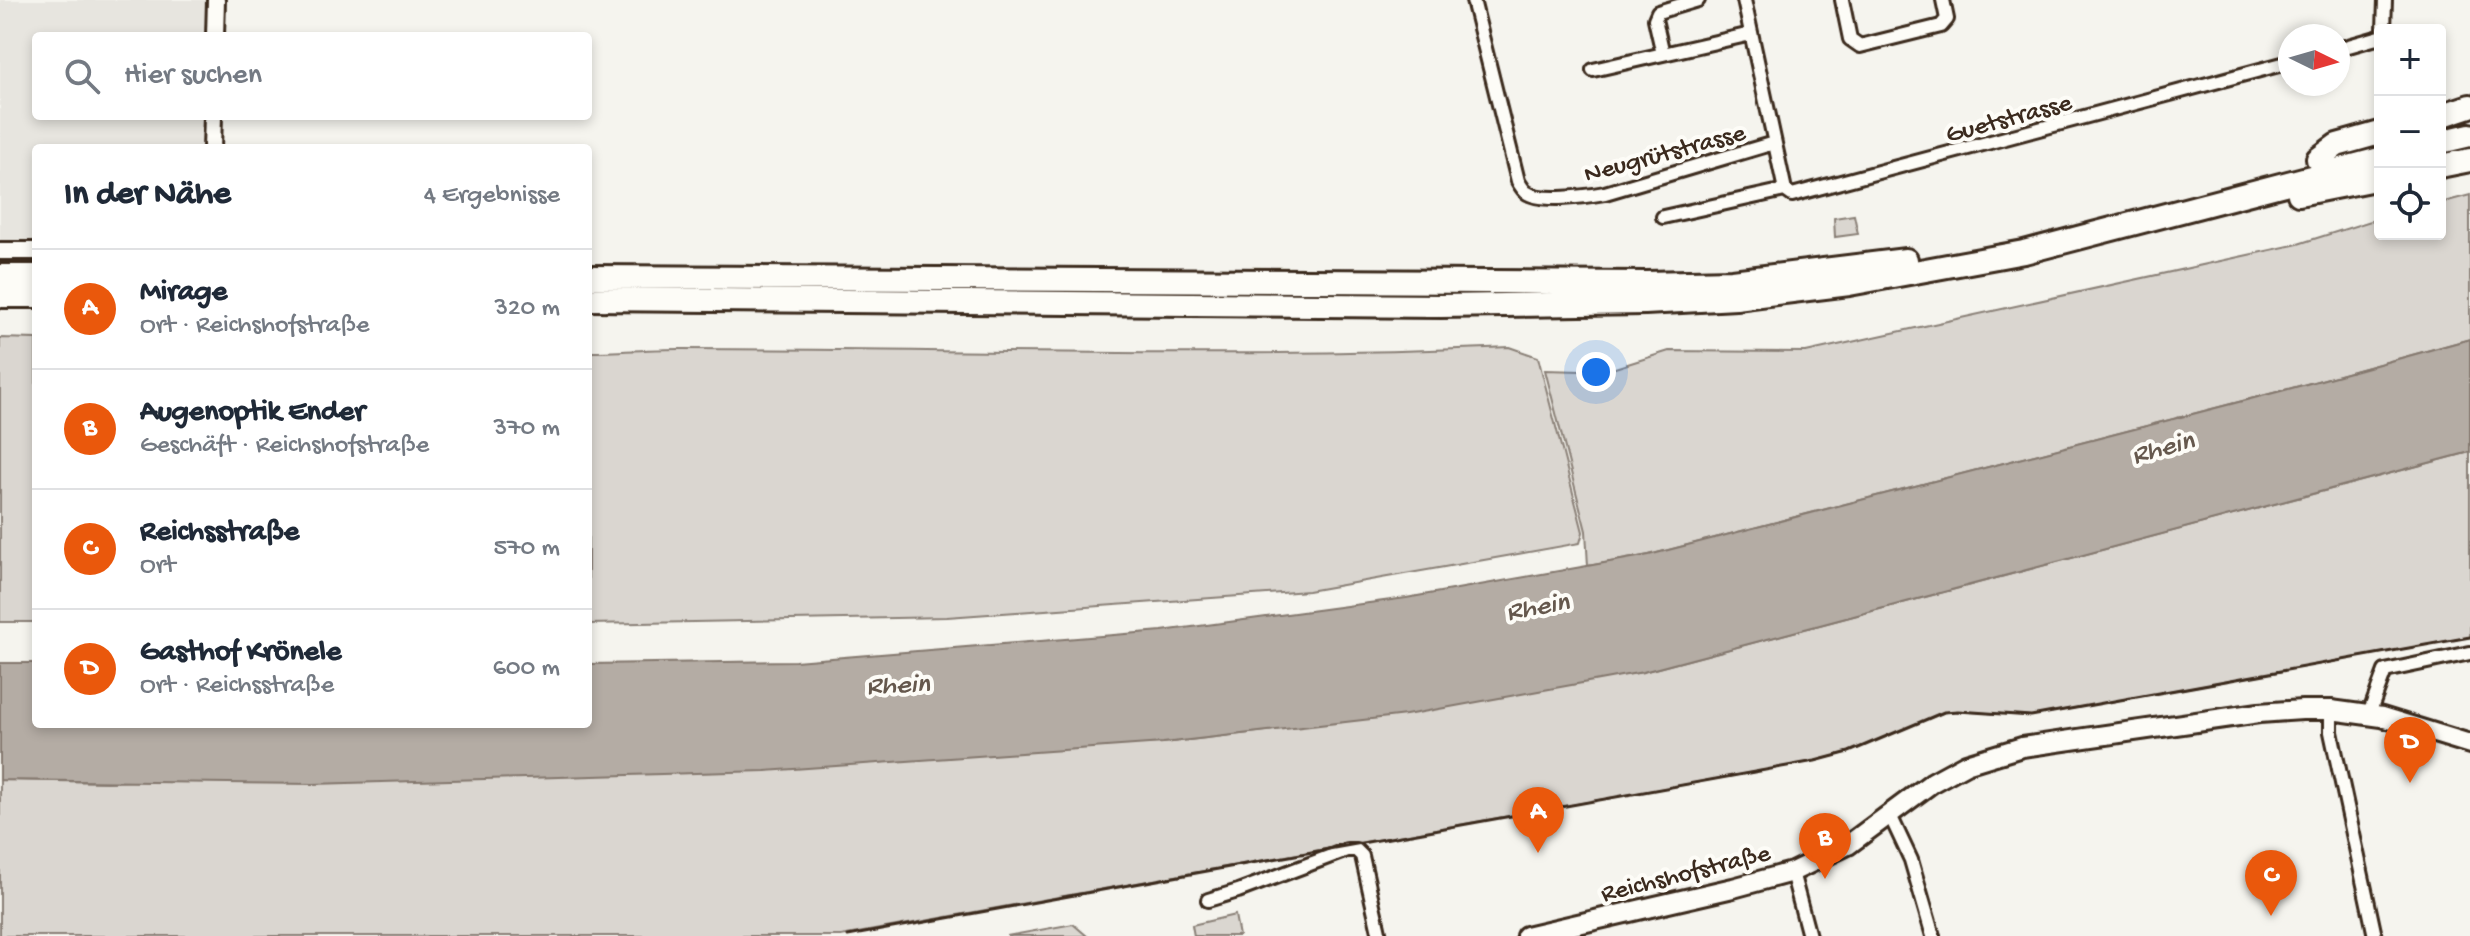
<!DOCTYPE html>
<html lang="de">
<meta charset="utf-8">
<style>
:root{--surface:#fff;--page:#f2f2f3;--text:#1f2937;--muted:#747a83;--line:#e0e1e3;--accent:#ea580c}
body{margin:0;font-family:"Gochi Hand",sans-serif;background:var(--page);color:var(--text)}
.controls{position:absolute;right:24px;top:24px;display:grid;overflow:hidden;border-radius:8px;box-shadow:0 4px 12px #0003}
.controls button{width:72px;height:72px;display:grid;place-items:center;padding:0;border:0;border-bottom:2px solid var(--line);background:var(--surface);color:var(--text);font:40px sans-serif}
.compass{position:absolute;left:2278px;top:24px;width:72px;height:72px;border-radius:50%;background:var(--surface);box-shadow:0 4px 12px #0003;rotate:95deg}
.you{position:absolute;left:1596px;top:372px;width:28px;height:28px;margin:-20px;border:6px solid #fff;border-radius:50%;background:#1a73e8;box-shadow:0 0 0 12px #1a73e833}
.badge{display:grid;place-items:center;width:52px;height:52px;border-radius:50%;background:var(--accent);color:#fff;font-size:26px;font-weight:700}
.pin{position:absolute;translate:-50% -66px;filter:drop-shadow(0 2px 4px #0008)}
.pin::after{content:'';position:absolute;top:42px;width:28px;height:24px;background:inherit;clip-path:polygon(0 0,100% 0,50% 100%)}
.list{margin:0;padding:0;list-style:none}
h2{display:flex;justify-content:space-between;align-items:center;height:104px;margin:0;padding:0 32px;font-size:34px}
h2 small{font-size:26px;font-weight:400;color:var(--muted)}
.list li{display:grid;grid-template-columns:52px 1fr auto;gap:24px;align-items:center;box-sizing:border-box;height:120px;padding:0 32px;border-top:2px solid var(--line)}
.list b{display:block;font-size:30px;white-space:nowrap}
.list p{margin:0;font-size:26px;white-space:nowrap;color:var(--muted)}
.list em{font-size:26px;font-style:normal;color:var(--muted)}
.icon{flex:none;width:44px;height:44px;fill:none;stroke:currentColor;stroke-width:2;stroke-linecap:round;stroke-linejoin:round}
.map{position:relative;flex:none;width:2470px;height:936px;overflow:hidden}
.search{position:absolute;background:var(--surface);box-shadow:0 4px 12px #0003;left:32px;top:32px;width:560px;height:88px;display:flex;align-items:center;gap:20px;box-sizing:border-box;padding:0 28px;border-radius:8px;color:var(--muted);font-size:30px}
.panel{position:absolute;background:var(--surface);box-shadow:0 4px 12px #0003;left:32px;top:144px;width:560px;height:584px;border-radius:8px}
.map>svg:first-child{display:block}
</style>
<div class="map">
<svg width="2470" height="936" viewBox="0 0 2470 936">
<rect width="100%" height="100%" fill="#f5f4ee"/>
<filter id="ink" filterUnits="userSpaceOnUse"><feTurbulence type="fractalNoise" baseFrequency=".0125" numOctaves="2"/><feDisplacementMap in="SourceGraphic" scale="16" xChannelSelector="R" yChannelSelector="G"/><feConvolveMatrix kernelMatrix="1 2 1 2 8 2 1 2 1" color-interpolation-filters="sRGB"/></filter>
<g filter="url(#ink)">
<path fill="#e7e5df" d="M 0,0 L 216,0 L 215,36 L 36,36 L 36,116 L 213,116 L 212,148 L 36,148 L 36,251 L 0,251 Z"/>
<path fill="#dad6d0" stroke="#8a8077" stroke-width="2" d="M 2470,195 L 2470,339 L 2281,391 L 1649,555 L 1588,566 L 1586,531 L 1545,370 L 1582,371 L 1615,368 L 1669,351 L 1806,352 L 2298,244 L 2380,218 L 2380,234 L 2440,234 L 2440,203 Z
M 1854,215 L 1858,234 L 1835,237 L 1834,218 Z
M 0,338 L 36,339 L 36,622 L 0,622 Z
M 1509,347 L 1538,357 L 1583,532 L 1580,543 L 1308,591 L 947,617 L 588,624 L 588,352 C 618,352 649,349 679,349 C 956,349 1233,360 1509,347 Z
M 2470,452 L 2470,637 L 2031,716 L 1958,711 L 1944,712 L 1849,752 L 1815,761 L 841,936 L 0,936 L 0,780 L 107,782 L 1163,743 L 1266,731 L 1643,672 Z
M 1235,915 L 1239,936 L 1194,936 L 1192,925 Z
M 1073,924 L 1087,936 L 1007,936 Z"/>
<path fill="#b4aca4" stroke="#84786e" stroke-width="2" d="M 2470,339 L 2470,452 L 1643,672 L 1406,715 L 1163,743 L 765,771 L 313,784 L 0,780 L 0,663 L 36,663 L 36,724 L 588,724 L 588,664 L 795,661 L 1162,631 L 1406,598 L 1649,555 L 2281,391 Z"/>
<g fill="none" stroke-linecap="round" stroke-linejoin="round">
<g stroke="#3b2a1e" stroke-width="18">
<path id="street" d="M 1473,0 L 1518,181 C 1519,183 1524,191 1526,192 C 1540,203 1588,196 1605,193 L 1774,143
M 1744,0 L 1785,190
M 1842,0 L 1850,39 L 1860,46 L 1941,26 L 1947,19 L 1943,0
M 2384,30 L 2385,0
M 2338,49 L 2380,37
M 1663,54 L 1655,19 L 1658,12 L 1698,0
M 1593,70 L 1751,34
M 1785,190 L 1792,195 L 2290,62
M 1663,217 L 1785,190
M 2331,710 L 2331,732 L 2375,936
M 2369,714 L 2385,671 L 2470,653
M 1889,813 L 1911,860 L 1933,936
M 1792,872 L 1809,936
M 1208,900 L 1238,891 L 1347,850 L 1356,850 L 1362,856 L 1380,936"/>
</g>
<g stroke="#3b2a1e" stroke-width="22">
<path id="secondary" d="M 215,36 L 216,0
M 212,148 L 213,116
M 0,251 L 36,251"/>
</g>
<g stroke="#3b2a1e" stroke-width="24">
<path id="primary" d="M 1526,936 L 1733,888 L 1792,872 L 1848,845 L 1933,782 L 1966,764 L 2022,747 L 2259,713 L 2302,710 L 2331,710 L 2382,717 L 2470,744"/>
</g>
<g stroke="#3b2a1e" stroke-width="28">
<path id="highway" d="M 2440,116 L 2470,106
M 2440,142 L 2470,135
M 2318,159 L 2337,145 L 2380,133
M 2440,166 L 2470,160
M 2299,194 L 2380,178
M 0,276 L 36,276
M 588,277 L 1646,283 L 1732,281 L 1906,260
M 0,296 L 36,296
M 588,299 L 1441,306 L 1645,303 L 1736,298 L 1849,284 L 2024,252 L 2380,159"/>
</g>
<use href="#street" stroke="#fdfcf7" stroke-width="12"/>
<use href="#secondary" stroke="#fdfcf7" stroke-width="16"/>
<use href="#primary" stroke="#fdfcf7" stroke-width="18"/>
<use href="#highway" stroke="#fdfcf7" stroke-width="22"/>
<path stroke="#3b2a1e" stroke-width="3" d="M 848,936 L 1815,761 L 1849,752 L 1944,712 L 1958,711 L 2031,716 L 2470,637"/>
</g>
</g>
<g text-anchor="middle" stroke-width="8" stroke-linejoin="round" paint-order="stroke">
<g font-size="26" fill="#3b2a1e" stroke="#fdfcf7">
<text transform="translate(2008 116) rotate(-15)" y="9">Guetstrasse</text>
<text transform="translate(1664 151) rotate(-15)" y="9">Neugrütstrasse</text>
<text transform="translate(1685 871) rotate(-14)" y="9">Reichshofstraße</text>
</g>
<g font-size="28" font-style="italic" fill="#65584d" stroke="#fdfcf7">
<text transform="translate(2162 445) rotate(-15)" y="10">Rhein</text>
<text transform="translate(1537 604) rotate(-10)" y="10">Rhein</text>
<text transform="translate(898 682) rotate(-2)" y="10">Rhein</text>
</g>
</g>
</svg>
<div class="controls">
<button>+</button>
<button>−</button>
<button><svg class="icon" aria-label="locate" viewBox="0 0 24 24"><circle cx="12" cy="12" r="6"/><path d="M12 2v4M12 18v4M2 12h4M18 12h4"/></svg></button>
</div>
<svg class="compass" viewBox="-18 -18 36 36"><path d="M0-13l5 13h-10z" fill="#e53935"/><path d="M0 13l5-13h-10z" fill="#747a83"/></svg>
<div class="you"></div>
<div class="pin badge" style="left:1538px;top:853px">A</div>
<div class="pin badge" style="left:1825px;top:879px">B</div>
<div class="pin badge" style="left:2271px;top:916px">C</div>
<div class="pin badge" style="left:2410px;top:783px">D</div>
<div class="search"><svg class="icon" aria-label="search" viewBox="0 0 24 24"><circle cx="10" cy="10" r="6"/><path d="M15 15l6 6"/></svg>Hier suchen</div>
<section class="panel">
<h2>In der Nähe<small>4 Ergebnisse</small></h2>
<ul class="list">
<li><span class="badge">A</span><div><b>Mirage</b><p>Ort · Reichshofstraße</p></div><em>320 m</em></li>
<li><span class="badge">B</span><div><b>Augenoptik Ender</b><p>Geschäft · Reichshofstraße</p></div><em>370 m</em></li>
<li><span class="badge">C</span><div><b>Reichsstraße</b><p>Ort</p></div><em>570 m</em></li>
<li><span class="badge">D</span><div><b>Gasthof Krönele</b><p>Ort · Reichsstraße</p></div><em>600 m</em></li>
</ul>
</section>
</div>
